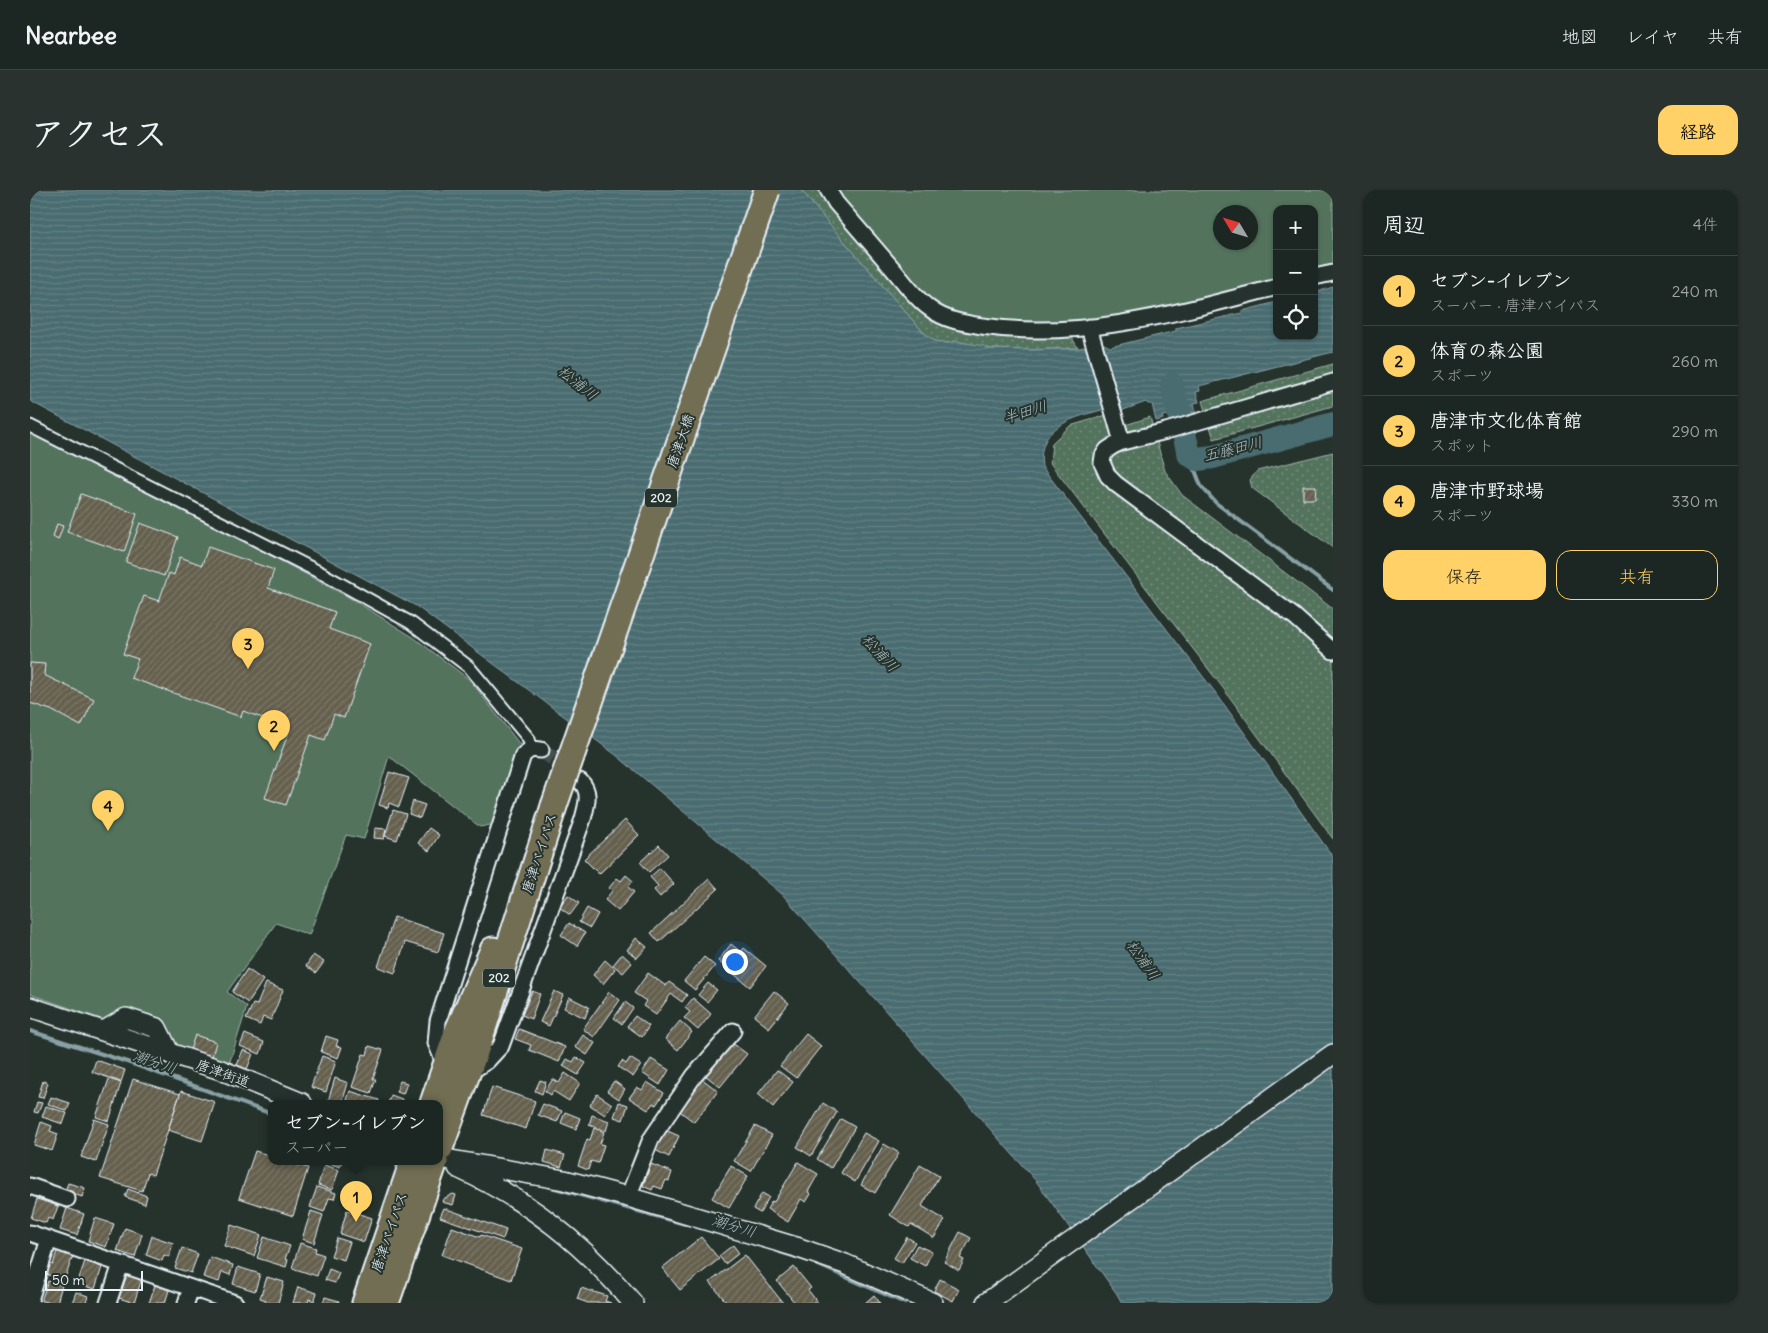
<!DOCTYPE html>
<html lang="ja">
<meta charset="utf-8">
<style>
:root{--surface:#1c2622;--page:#29322f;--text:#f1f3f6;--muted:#a0a5a5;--line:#3a4340;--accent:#ffd166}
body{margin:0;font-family:Delius,"Klee One",sans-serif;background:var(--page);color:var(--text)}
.controls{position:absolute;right:15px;top:15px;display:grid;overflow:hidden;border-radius:10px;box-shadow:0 1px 4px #0004}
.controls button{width:45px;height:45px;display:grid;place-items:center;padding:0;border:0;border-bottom:1px solid var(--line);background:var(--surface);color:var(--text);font:25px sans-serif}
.compass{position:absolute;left:1183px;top:15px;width:45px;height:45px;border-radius:50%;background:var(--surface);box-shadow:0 1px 4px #0004;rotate:308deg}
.scale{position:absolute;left:15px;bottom:12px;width:98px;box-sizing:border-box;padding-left:5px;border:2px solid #e8f1f8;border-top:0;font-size:14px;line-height:18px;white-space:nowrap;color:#e8f1f8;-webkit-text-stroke:4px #26332d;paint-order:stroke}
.you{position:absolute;left:704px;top:771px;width:18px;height:18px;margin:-12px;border:4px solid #fff;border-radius:50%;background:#1a73e8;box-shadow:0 0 0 8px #1a73e833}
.badge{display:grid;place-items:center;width:32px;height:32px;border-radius:50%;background:var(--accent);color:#111;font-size:16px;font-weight:700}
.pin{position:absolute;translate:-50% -41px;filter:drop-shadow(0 1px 2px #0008)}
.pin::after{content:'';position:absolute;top:26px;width:18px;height:15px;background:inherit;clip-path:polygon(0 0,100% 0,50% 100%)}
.popup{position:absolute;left:238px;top:910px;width:175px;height:65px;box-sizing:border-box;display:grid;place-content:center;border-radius:10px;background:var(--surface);filter:drop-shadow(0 1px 4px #0005);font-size:16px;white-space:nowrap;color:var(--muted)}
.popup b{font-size:19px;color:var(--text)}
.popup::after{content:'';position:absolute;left:50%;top:100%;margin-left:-10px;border:10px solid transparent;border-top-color:var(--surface)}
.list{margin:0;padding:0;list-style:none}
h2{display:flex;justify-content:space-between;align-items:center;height:65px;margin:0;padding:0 20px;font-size:21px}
h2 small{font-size:16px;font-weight:400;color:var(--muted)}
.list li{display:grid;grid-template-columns:32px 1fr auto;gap:15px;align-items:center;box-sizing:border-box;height:70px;padding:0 20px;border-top:1px solid var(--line)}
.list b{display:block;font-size:19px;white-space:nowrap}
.list p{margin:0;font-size:16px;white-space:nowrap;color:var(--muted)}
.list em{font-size:16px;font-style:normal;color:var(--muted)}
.actions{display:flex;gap:10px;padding:15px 20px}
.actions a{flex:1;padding:11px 0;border:1px solid var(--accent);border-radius:15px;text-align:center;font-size:18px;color:var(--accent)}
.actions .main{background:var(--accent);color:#111}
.icon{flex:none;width:28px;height:28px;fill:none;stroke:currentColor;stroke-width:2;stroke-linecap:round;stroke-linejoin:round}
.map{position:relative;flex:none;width:1303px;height:1113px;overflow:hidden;border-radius:15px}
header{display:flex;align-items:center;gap:30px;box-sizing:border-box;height:70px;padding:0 25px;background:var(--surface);border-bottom:1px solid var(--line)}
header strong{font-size:24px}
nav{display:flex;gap:28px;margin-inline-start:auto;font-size:18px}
.intro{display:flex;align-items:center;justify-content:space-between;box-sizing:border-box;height:120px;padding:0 30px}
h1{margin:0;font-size:35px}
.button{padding:12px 22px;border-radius:15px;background:var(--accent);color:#111;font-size:18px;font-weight:700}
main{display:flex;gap:30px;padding:0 30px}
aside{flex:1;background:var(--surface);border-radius:15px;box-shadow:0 1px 4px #0004}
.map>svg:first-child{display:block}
</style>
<header>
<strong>Nearbee</strong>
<nav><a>地図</a><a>レイヤ</a><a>共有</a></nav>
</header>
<div class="intro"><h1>アクセス</h1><a class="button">経路</a></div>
<main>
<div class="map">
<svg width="1303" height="1113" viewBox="0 0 1303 1113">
<defs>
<pattern id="grass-dots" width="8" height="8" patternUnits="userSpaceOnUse" patternTransform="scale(1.25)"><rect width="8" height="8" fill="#52735d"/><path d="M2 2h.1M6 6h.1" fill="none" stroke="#738e7d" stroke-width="1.8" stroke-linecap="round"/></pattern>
<pattern id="water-rules" width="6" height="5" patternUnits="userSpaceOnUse" patternTransform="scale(1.25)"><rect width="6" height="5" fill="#4a6c70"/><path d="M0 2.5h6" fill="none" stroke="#648185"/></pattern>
<pattern id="building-hatch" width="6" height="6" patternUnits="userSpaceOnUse" patternTransform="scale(1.25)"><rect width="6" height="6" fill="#65604e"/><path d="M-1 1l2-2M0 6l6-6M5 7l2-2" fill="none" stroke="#7b7768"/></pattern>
</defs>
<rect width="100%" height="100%" fill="#26332d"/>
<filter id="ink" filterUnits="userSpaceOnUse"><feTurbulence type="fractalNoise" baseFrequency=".02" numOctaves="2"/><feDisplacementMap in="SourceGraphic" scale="10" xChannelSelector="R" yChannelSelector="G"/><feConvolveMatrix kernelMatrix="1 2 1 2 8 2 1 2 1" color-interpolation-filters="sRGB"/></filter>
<g filter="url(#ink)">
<path fill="url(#grass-dots)" stroke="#9db2aa" d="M 771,0 L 788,0 L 880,107 L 1041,146 L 1048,158 L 1002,160 L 958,159 L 925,151 L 919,153 L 905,151 L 893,142 L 799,34 Z
M 1303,174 L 1303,216 L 1184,249 L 1172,211 Z
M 1077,225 L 1083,239 L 1120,227 L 1135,281 L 1152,305 L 1303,419 L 1303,649 L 1193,498 L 1020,273 L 1022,253 L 1040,236 Z
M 1303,262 L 1303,358 L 1222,298 L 1220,290 L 1227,281 Z"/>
<path fill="#52735d" stroke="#9db2aa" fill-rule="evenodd" d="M 802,0 L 1303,0 L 1303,77 L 1284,82 L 1284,19 L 1247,19 L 1247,92 L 1137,119 L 1023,136 L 961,134 L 900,115 ZM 1190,22 L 1220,22 L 1220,52 L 1190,52 Z
M 0,241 L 173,329 L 320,408 L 383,447 L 440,490 L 491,556 L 465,634 L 450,637 L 359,566 L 334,649 L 316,645 L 279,745 L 246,733 L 197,802 L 217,817 L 199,874 L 0,804 Z"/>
<path fill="url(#water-rules)" stroke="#89a1a6" d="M 0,0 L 771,0 L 799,34 L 893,142 L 905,151 L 919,153 L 925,151 L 954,156 L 958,159 L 1002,160 L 1048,158 L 1074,154 L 1080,157 L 1146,141 L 1146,138 L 1212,123 L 1212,121 L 1247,112 L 1247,146 L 1284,146 L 1284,103 L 1303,97 L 1303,162 L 1169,196 L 1170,201 L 1166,202 L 1169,212 L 1164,213 L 1166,222 L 1140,229 L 1139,225 L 1132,226 L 1133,229 L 1126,231 L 1122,214 L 1118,214 L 1116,212 L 1093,220 L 1086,216 C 1053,226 1005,231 1012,277 L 1188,506 L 1303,667 L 1303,1113 L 1092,1113 L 1087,1104 L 1006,991 L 753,705 L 586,565 L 386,416 L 0,211 Z"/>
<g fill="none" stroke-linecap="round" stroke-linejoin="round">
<path stroke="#89a1a6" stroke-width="4" d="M 1159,264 L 1171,296 L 1186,313 L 1303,400
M 0,841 L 100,873 L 242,924
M 521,997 L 655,1034
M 750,1062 L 779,1071
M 786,1074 L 875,1113"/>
<path stroke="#4a6c70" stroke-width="24" d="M 1142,195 L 1159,264 L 1167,269 L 1183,267 L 1303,234"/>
</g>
<path fill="url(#building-hatch)" stroke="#e8f1f8" d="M 1273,296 L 1286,296 L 1285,309 L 1273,309 Z
M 51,304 L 107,324 L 94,362 L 37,342 Z
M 110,333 L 148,347 L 134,386 L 96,372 Z
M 27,334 L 33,336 L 28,350 L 23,347 Z
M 178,357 L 244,380 L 238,398 L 305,422 L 299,439 L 340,454 L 314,528 L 304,524 L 295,550 L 281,545 L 256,615 L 235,608 L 260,538 L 213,521 L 211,527 L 101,488 L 108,469 L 93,464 L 114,406 L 129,411 L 139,383 L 144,385 L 150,367 L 172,375 Z
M 0,473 L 15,474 L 14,485 L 64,509 L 51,536 L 21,520 L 0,513 Z
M 359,582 L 379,588 L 369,617 L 359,613 L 358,618 L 349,615 Z
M 383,611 L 395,615 L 390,628 L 379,624 Z
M 363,620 L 376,624 L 367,650 L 355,646 Z
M 595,630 L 609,645 L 569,684 L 554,669 Z
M 345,638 L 356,639 L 354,649 L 344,648 Z
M 399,638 L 409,645 L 399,661 L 388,653 Z
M 629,655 L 638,665 L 619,682 L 610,672 Z
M 630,678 L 644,694 L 630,707 L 624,700 L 628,696 L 620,687 Z
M 596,685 L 603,691 L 598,697 L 604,702 L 588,721 L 575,710 L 582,701 L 579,698 L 587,688 L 591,691 Z
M 679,689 L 688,699 L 629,752 L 621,743 Z
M 538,705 L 549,713 L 540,725 L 529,717 Z
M 557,718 L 568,724 L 560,738 L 549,732 Z
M 364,727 L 414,743 L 408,762 L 375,752 L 365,783 L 348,777 Z
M 539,733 L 555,743 L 547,756 L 531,745 Z
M 606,748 L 617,757 L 607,768 L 597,760 Z
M 701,754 L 711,762 L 714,758 L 736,776 L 720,797 L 688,771 Z
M 592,764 L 602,773 L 593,783 L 583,775 Z
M 283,765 L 294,772 L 286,783 L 276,776 Z
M 674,767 L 685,776 L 665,800 L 654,791 Z
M 575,770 L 585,779 L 573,794 L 563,785 Z
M 217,779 L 233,790 L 218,813 L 202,802 Z
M 618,783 L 636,796 L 639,792 L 657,805 L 652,812 L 641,804 L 626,825 L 613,816 L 616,811 L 604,803 Z
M 236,793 L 253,800 L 241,830 L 233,827 L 230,835 L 216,829 L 223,814 L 227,815 Z
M 678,793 L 687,800 L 677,812 L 668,805 Z
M 502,801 L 510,804 L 501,829 L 492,825 Z
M 524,801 L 533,805 L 519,836 L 510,832 Z
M 744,801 L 759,813 L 739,838 L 724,826 Z
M 579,802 L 590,810 L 564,847 L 553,839 Z
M 539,807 L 559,817 L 555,828 L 534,818 Z
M 663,808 L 681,824 L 668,840 L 654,828 L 660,822 L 655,818 Z
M 595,812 L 603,818 L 592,834 L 584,828 Z
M 605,826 L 619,836 L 612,847 L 597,836 Z
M 650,831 L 662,842 L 648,860 L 635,849 Z
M 489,839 L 535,857 L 529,872 L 499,860 L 501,855 L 485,849 Z
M 215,844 L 234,852 L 230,864 L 210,856 Z
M 776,844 L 791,856 L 766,888 L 750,876 Z
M 165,845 L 186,852 L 182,867 L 160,860 Z
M 553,845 L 565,853 L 557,865 L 545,857 Z
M 296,846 L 308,850 L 306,856 L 312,857 L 308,868 L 291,862 Z
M 701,852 L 717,864 L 690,897 L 675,885 Z
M 339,856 L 353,860 L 343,889 L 346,889 L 341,903 L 322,897 L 333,864 L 337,865 Z
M 213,860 L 223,864 L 217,879 L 207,875 Z
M 292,866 L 306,871 L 296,902 L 281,897 Z
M 546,867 L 556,873 L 548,885 L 533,876 L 537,869 L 543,872 Z
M 600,868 L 611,875 L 603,887 L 588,877 L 592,871 L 596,874 Z
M 621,869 L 639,880 L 630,895 L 612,883 Z
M 66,870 L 95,880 L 91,892 L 62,882 Z
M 747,880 L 763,892 L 743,917 L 728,904 Z
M 535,883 L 550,893 L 539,911 L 523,901 L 521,905 L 515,901 L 523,889 L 529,893 Z
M 305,888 L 318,893 L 312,913 L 298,911 Z
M 671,888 L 688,901 L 664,932 L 647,919 Z
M 79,889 L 91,893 L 79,931 L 66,927 Z
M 103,889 L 150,904 L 123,985 L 118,983 L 112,1001 L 70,988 Z
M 510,890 L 516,892 L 512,904 L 505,901 Z
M 13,891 L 18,893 L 13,908 L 8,907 Z
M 370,891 L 377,893 L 373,904 L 366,902 Z
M 584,891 L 595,899 L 589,909 L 577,901 Z
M 617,892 L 634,903 L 626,915 L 623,913 L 618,920 L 599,908 L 607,897 L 612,900 Z
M 462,897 L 505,911 L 496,939 L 453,925 Z
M 151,901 L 185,912 L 172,951 L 138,940 Z
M 320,901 L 349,910 L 348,913 L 316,913 Z
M 567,904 L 582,914 L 575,925 L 560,915 Z
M 361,905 L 372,909 L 371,913 L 358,913 Z
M 21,907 L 40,913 L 37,921 L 18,914 Z
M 7,912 L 12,913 L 8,923 L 4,922 Z
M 589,912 L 598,915 L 593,930 L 584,927 Z
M 793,913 L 807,922 L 781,966 L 767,957 Z
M 513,914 L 532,921 L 527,932 L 508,925 Z
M 16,916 L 37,923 L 33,934 L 12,927 Z
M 535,922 L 550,928 L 546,939 L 531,933 Z
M 562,925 L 579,931 L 576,941 L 559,935 Z
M 64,929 L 79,934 L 66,972 L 51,967 Z
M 811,929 L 825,937 L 801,978 L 787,969 Z
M 11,932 L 22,936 L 20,941 L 28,944 L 22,961 L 4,955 Z
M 725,936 L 742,945 L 721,981 L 704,971 Z
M 564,938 L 574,942 L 570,954 L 574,955 L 568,973 L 561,971 L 558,980 L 548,976 L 557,949 L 560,950 Z
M 633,939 L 649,946 L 639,967 L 623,959 Z
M 834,943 L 849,951 L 825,992 L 811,983 Z
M 854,954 L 869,963 L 845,1003 L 831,995 Z
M 517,960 L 535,965 L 531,977 L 514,972 Z
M 225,961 L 242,966 L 242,971 L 256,971 L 278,978 L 263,1026 L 209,1008 Z
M 296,971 L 312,971 L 310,977 L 296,972 Z
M 768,972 L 788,984 L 778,1002 L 781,1004 L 776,1012 L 771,1009 L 758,1032 L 737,1019 L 742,1011 L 744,1012 Z
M 621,974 L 642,982 L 639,991 L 636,990 L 632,999 L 624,996 L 622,1000 L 613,996 Z
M 294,975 L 309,980 L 302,1000 L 288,995 Z
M 890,975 L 909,986 L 892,1016 L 915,1030 L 904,1048 L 881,1034 L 879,1037 L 860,1025 Z
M 701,976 L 718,986 L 699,1018 L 682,1008 Z
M 38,993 L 55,998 L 52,1007 L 35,1001 Z
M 287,997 L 306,1003 L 304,1009 L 299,1008 L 294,1022 L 280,1017 Z
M 98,999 L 117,1006 L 115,1014 L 95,1007 Z
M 732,1003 L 739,1007 L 730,1023 L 723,1019 Z
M 423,1004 L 426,1005 L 423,1015 L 412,1012 L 413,1009 Z
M 7,1009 L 28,1016 L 23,1030 L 18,1028 L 16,1033 L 1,1028 Z
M 37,1018 L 54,1024 L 47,1045 L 30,1040 Z
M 414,1018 L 476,1040 L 473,1049 L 410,1027 Z
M 317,1020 L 342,1028 L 334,1052 L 310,1044 Z
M 281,1021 L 293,1025 L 284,1053 L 272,1049 Z
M 65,1028 L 84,1034 L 76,1057 L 58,1051 Z
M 201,1035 L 231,1045 L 224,1066 L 194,1056 Z
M 422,1037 L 450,1047 L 451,1045 L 492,1059 L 481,1090 L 412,1065 Z
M 95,1038 L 112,1044 L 105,1067 L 87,1061 Z
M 930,1042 L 941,1048 L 930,1068 L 934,1070 L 929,1080 L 914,1072 Z
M 122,1046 L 143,1053 L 139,1067 L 134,1065 L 132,1071 L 116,1065 Z
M 234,1047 L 260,1056 L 255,1069 L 258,1070 L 256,1077 L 227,1068 Z
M 671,1047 L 689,1069 L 650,1100 L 632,1078 Z
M 877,1047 L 885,1052 L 872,1073 L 864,1068 Z
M 307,1048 L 320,1052 L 314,1070 L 301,1066 Z
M 270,1053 L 286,1058 L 285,1062 L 294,1065 L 287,1086 L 262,1078 Z
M 703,1055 L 709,1063 L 695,1074 L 689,1066 Z
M 887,1055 L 902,1062 L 895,1076 L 880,1068 Z
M 152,1058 L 168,1064 L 161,1083 L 145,1078 Z
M 27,1061 L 43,1066 L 35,1088 L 24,1084 L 24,1087 L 16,1084 L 20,1074 L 23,1075 Z
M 715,1065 L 753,1113 L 697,1113 L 680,1092 Z
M 180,1067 L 203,1075 L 200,1085 L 192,1082 L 189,1092 L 173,1087 Z
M 55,1071 L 72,1077 L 65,1099 L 47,1094 Z
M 208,1077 L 230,1084 L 225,1101 L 203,1094 Z
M 764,1077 L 781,1098 L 778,1100 L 788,1113 L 765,1113 L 747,1091 Z
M 299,1079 L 309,1083 L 305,1093 L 295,1090 Z
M 97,1084 L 112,1088 L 104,1113 L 89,1108 Z
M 237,1087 L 254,1092 L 248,1113 L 235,1113 L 236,1110 L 230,1108 Z
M 910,1089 L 929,1099 L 923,1111 L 904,1101 Z
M 18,1091 L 32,1095 L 27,1113 L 11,1111 Z
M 125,1095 L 139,1100 L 135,1113 L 119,1113 Z
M 268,1097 L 287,1103 L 284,1111 L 279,1109 L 278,1113 L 263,1113 Z
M 551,1098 L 577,1106 L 575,1111 L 581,1113 L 558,1113 L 547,1109 Z
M 46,1102 L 58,1106 L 56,1113 L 42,1113 Z
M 844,1105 L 850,1113 L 835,1113 Z
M 295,1107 L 309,1111 L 308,1113 L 293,1113 Z"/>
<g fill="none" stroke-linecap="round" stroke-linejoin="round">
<path stroke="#43504b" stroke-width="15" stroke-dasharray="15 8" stroke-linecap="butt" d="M 511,560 L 521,567 L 541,584"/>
<g stroke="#e8f1f8" stroke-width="15">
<path id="pedestrian" d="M 0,236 L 293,384 L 381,433 L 439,477 L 499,549 L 501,559"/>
</g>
<g stroke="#e8f1f8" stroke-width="19">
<path id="minor" d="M 798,0 L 806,13 C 825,35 844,57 863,79 C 874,92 885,108 899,118 C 914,130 933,133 952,136 C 1051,151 1151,122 1247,97
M 1284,87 L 1303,83
M 1059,137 L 1092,252
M 1303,192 L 1136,241 L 1092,252 L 1083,256 L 1077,260 L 1073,266 L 1072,273 L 1078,286 L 1086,294 L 1265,427 L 1303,461
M 416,877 L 406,853 L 408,831 L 493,565 L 501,559 L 511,560
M 437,884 L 457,871 L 471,856 L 553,629 C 556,616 562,602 550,591
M 0,996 L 37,1009
M 598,1007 L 621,949 L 664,886 L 703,841
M 0,1043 L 205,1113
M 0,1110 L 19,1049
M 78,1113 L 91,1074
M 156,1113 L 161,1098"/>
</g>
<g stroke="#e8f1f8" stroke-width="22">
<path id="tertiary" d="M 0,817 L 191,880 L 272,913
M 74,841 L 96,828 L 127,838 L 140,864
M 410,968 L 534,990 L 598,1007 L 766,1057 L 815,1074 L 903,1113
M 428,978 C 500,1011 552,1053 603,1113
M 956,1113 L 1303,864"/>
</g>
<g stroke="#e8f1f8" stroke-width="29">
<path id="trunk" d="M 403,913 L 428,840 L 463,760
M 410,958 L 450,848 L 524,616
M 335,1113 L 383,971
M 356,1113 L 405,971"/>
</g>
<use href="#pedestrian" stroke="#26332d" stroke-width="11"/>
<use href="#minor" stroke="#26332d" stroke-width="15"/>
<use href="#tertiary" stroke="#26332d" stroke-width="19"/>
<use href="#trunk" stroke="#726e52" stroke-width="25"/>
<g stroke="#e8f1f8" stroke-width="29" stroke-linecap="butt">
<path id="trunk-bridge" d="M 524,616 L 737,0"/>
</g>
<use href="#trunk-bridge" stroke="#726e52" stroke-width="25"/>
</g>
</g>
<g text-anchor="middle" stroke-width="4" stroke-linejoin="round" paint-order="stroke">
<g fill="#26332d" stroke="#aeb8bb" stroke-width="1">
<rect x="615" y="298.5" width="32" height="19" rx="4"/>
<rect x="453" y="778.5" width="32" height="19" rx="4"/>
</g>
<g font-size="12" font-weight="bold" fill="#e8f1f8">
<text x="631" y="312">202</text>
<text x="469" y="792">202</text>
</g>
<g font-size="14" fill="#e8f1f8" stroke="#26332d">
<text transform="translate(650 251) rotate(-71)" y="5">唐津大橋</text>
<text transform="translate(509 663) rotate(-72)" y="5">唐津バイパス</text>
<text transform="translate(193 883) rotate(20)" y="5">唐津街道</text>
<text transform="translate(359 1042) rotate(-71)" y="5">唐津バイパス</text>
</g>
<g font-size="15" font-style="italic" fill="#a9bcc2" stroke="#26332d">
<text transform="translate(548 193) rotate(39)" y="5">松浦川</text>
<text transform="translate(995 222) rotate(-17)" y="5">半田川</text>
<text transform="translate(1203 259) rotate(-14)" y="5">五藤田川</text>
<text transform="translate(850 463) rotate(47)" y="5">松浦川</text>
<text transform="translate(1113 770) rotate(54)" y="5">松浦川</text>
<text transform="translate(125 872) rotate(19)" y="5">潮分川</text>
<text transform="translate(704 1036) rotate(17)" y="5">潮分川</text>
</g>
</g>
</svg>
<div class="controls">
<button>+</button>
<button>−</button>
<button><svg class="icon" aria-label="locate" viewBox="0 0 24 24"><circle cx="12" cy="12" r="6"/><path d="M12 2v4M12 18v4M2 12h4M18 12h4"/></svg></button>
</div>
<svg class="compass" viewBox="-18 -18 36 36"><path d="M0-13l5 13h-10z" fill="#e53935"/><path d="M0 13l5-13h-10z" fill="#a0a5a5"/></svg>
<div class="scale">50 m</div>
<div class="you"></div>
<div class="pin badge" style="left:326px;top:1032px">1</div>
<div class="popup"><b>セブン-イレブン</b>スーパー</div>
<div class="pin badge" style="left:244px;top:561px">2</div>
<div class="pin badge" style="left:218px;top:479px">3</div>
<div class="pin badge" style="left:78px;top:641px">4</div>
</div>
<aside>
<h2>周辺<small>4件</small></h2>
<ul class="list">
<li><span class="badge">1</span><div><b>セブン-イレブン</b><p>スーパー · 唐津バイパス</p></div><em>240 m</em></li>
<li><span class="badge">2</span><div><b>体育の森公園</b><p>スポーツ</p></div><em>260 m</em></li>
<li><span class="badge">3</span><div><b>唐津市文化体育館</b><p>スポット</p></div><em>290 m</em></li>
<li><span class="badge">4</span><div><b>唐津市野球場</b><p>スポーツ</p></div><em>330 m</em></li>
</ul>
<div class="actions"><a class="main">保存</a><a>共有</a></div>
</aside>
</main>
